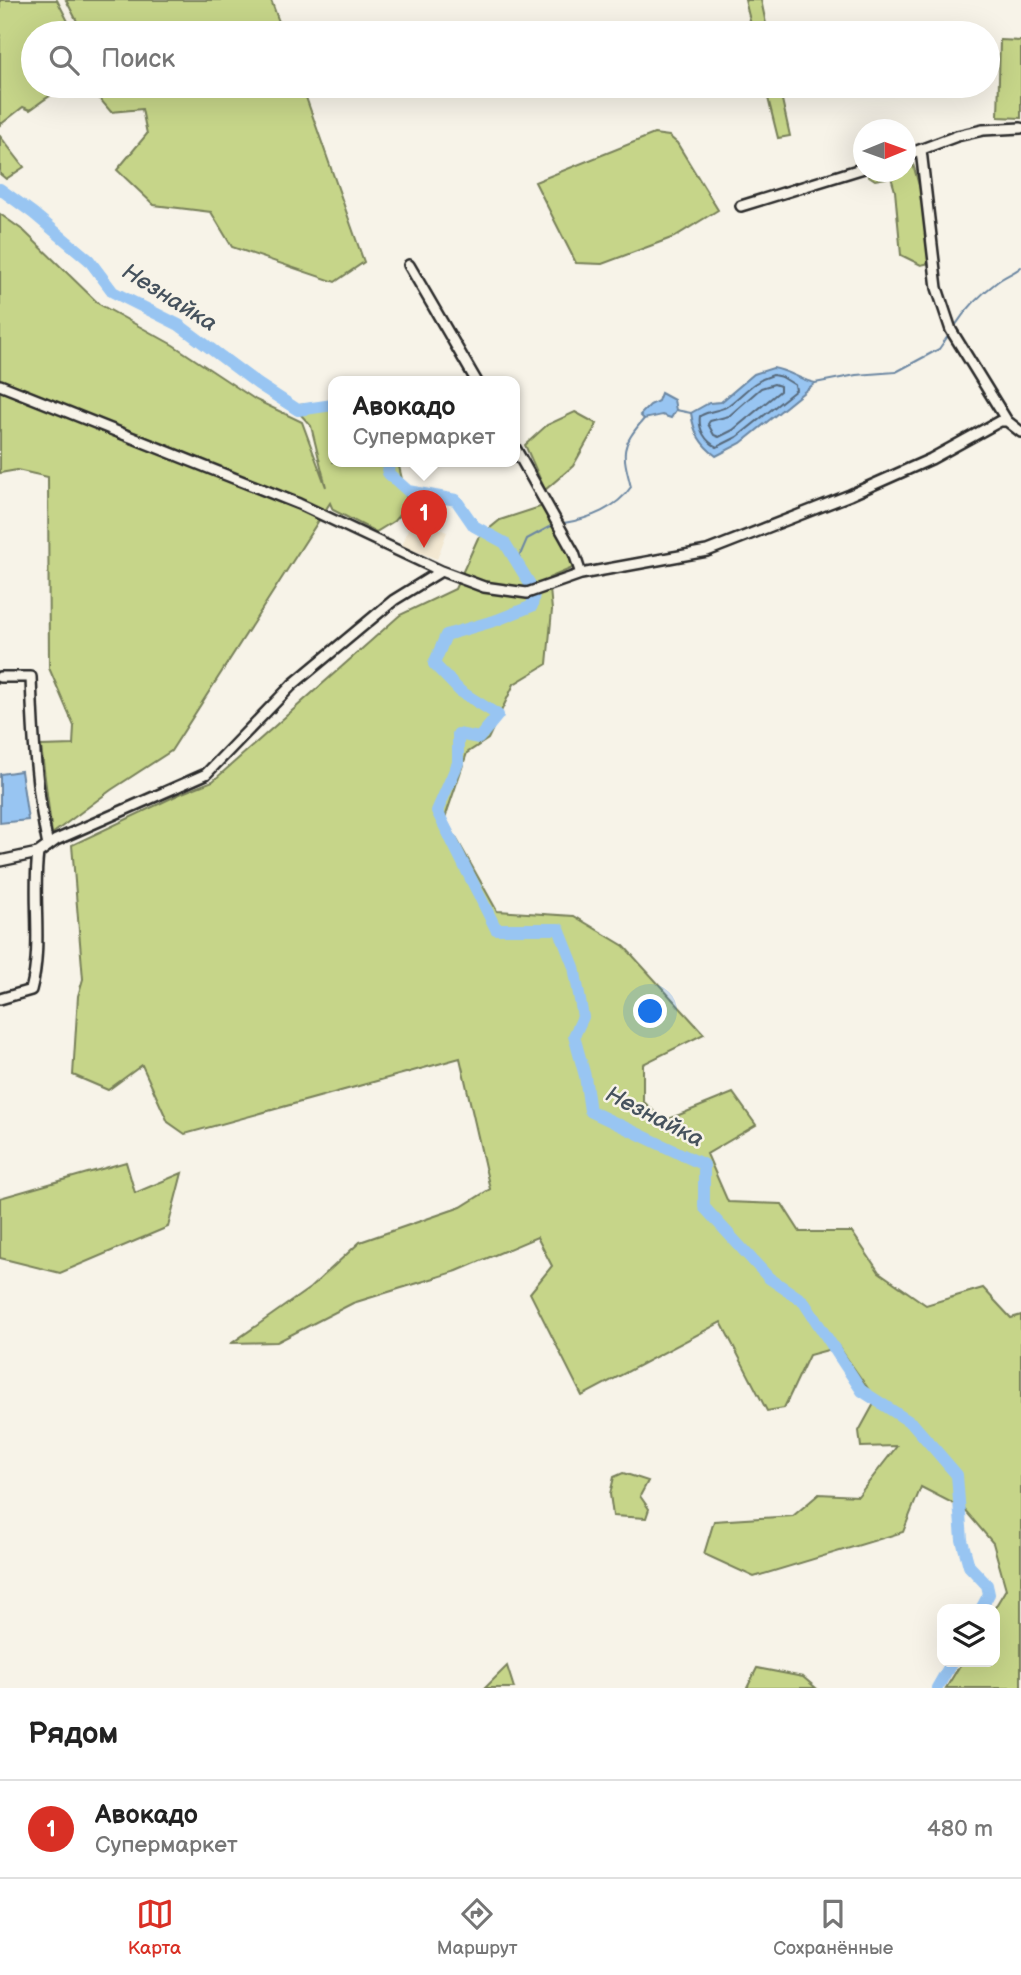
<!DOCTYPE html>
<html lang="ru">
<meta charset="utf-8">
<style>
:root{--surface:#fff;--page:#f2f2f2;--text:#222;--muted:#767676;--line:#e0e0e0;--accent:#d93025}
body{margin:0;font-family:"Balsamiq Sans",sans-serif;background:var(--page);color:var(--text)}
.controls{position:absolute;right:21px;bottom:21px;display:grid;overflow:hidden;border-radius:14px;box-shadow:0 7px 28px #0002}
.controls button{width:63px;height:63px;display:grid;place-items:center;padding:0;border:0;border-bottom:2px solid var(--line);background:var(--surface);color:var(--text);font:35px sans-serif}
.compass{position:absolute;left:853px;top:119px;width:63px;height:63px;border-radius:50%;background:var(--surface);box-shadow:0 7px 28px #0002;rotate:89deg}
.you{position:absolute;left:651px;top:1012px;width:24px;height:24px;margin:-18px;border:5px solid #fff;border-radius:50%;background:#1a73e8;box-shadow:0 0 0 10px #1a73e833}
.badge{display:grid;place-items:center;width:46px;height:46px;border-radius:50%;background:var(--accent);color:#fff;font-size:23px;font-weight:700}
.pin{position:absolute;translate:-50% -58px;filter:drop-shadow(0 2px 4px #0008)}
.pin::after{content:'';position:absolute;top:37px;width:24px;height:21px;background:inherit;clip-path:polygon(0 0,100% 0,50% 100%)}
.popup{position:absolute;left:328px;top:376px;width:192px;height:91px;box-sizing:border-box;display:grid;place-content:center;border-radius:14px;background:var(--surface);filter:drop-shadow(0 2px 5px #0005);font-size:23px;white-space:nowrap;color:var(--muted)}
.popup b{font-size:26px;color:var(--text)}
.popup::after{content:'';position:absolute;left:50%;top:100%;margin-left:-14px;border:14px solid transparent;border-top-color:var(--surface)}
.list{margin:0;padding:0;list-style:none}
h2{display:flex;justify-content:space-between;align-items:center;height:91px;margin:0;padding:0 28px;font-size:30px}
h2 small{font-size:23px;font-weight:400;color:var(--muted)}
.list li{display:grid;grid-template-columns:46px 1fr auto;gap:21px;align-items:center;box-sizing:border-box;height:98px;padding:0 28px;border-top:2px solid var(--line)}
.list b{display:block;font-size:26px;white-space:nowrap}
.list p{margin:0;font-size:23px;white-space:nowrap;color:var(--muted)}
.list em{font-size:23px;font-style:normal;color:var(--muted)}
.icon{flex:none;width:38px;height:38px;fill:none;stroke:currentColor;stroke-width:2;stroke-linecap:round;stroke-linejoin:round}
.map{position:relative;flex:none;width:1021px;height:1688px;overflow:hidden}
.search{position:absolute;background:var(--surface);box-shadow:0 7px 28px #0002;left:21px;right:21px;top:21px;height:77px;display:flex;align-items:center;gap:18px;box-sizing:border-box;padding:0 24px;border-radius:38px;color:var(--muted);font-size:26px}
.sheet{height:189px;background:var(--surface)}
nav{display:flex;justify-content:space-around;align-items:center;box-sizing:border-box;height:98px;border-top:2px solid var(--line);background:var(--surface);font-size:19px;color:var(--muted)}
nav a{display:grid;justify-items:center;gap:4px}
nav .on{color:var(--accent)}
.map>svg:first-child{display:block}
</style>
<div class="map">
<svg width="1021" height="1688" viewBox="0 0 1021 1688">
<rect width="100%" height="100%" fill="#f7f3e8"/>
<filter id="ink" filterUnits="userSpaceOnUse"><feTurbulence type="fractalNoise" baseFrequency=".0143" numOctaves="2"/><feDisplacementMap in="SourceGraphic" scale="14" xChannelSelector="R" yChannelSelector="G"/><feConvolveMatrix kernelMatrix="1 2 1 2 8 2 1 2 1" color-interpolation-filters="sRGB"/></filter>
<g filter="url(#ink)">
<path fill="#f3e8d2" d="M 412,519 L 447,532 L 437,559 L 402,546 Z"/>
<path fill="#c6d589" stroke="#78805a" stroke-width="2" d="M 0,0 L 57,0 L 74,33 L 33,33 L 33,86 L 91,86 L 92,92 L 85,95 C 66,79 47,98 30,110 L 23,107 L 0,125 Z
M 66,0 L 271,0 L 283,33 L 83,33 Z
M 745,0 L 761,0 L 768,33 L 753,33 Z
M 1000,40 L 1021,41 L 1021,118 L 998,117 Z
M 94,86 L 302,86 L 364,262 L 335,282 L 232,247 L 211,212 L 154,205 L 117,170 L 147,134 L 142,109 L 111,112 L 94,92 Z
M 765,86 L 779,86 L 790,136 L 778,138 Z
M 654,134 L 669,136 L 677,143 L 718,210 L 674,237 L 602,264 L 576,263 L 535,182 Z
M 0,136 L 24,167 L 6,179 L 0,174 Z
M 906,160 L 913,164 L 923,200 L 930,263 L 921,265 L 901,255 L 895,191 L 891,177 L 875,180 L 869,176 L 878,172 L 906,172 Z
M 0,214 L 24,231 L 99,304 L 173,345 L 256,400 L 302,422 L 326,487 L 311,426 L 301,415 L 298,405 L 333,401 L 333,462 L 398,462 L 408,505 L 394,521 L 376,532 L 333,510 L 330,503 L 171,751 L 111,790 L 52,834 L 41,746 L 73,745 L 74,726 L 49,668 L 48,477 L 17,470 L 0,473 Z
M 575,412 L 597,424 L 573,466 L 545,490 L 525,445 L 547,425 Z
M 543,506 L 575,567 L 549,578 L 552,610 L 547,664 L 514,684 L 488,739 L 467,753 L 445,818 L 497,911 L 574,916 L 624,946 L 704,1034 L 643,1064 L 643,1101 L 664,1121 L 733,1093 L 756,1125 L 707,1154 L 728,1202 L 782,1204 L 800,1232 L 852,1232 L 879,1272 L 926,1305 L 983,1288 L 1011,1318 L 1021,1315 L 1021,1688 L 946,1688 L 962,1662 L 995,1662 L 994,1609 L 1006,1589 L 993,1543 L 964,1509 L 921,1487 L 903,1532 L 754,1577 L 704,1554 L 714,1521 L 793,1516 L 819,1494 L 858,1496 L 897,1446 L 861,1447 L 859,1431 L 876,1400 L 839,1347 L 809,1355 L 784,1408 L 767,1411 L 721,1322 L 582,1396 L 530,1293 L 552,1266 L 537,1237 L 457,1271 L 353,1303 L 277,1342 L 232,1343 L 310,1288 L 360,1242 L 461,1207 L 490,1189 L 460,1058 L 185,1134 L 168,1122 L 142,1065 L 108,1090 L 73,1075 L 78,996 L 83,979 L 72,845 L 182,793 L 213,781 L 400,615 L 455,589 L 478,538 L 500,520 Z
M 126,1162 L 135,1193 L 182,1173 L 168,1227 L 60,1273 L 0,1258 L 0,1198 Z
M 623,1473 L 648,1481 L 640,1496 L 649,1509 L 646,1518 L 613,1516 L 610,1494 L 614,1477 Z
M 507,1666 L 514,1688 L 485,1688 Z
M 757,1668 L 803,1677 L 816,1688 L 747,1688 Z"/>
<path fill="#98c5f2" stroke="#6c87a2" stroke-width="2" d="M 773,368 C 788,370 800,380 815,383 L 741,443 L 716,456 C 700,444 694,433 691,413 L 709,403 L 721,402 L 754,374 Z
M 661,393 L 674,400 L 676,410 L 671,418 L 662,415 L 644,419 L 640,415 L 650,405 L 658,401 Z
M 21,771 L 28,820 L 0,823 L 0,774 Z"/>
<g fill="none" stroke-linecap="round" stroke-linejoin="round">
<path stroke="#57697b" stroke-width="2" d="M 773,375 L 782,377 L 795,385 L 796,390 L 737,437 L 717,447 C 705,441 698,429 700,416 C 710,410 719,411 726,407 C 745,394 750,382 773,375 Z
M 774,384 L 780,386 L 780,391 L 733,430 L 719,437 L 714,435 L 708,424 L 710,421 L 729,416 L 761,388 Z"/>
<path stroke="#6c87a2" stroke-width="2" d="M 955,326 C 966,309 981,294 997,282 C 1005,276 1014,273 1021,267
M 815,383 L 856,375 L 896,372 L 939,349 L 948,336
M 676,410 L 691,413
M 564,523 C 589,519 617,508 631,487 C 622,452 620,447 644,419
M 517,562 L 527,539 L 551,526"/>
<path stroke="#98c5f2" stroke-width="12" d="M 0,189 L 33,213 L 89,260 L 113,292 L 179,325 L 258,384 L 298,410 L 333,405
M 389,462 L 388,473 L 408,491 L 456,500 L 474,526 L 505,543 L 533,589
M 534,594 L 532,606 L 497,620 L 446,635 L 434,664 L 460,691 L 498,715 L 479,738 L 458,734 L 458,763 L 437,811 L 496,929 L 559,929 L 574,967 L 583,1017 L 574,1036 L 585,1076 L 590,1111 L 704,1165 L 704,1207 L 769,1278 L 803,1301 L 862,1391 L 913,1424 L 957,1475 L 962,1540 L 969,1566 L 987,1585 L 989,1594 L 981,1609
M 937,1688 L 952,1662"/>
<g stroke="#2b2b2b" stroke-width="14">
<path id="minor" d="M 921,150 L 937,288 L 951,330 L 1007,421
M 906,155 L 957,136 L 983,130 L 1021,128
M 741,206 L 864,168
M 409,265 L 477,382
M 0,385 L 299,504 L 441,571
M 515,448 L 574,553 L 581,574
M 0,677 L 31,677 C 33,736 36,789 48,846
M 0,861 L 38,853
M 0,999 L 31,990 C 43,946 32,898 38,853 L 56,840 L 206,774 L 292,685 L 394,600 L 441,571 L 484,587 L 527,593 L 581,574 L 707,551 L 850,495 L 931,459 L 1000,421 L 1007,421 L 1021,432"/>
</g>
<use href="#minor" stroke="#f7f3e8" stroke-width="9"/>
</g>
</g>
<g text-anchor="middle" stroke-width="5" stroke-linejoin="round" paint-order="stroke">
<g font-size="23" font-style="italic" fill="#46525d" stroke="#f7f3e8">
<text transform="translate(170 297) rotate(32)" y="8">Незнайка</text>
<text transform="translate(655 1116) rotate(27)" y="8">Незнайка</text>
</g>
</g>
</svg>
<div class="controls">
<button><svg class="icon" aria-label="layers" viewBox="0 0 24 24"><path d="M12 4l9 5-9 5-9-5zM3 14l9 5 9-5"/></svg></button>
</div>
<svg class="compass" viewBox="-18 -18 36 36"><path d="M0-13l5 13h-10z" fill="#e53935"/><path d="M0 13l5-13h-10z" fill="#767676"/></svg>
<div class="you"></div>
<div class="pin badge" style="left:424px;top:548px">1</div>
<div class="popup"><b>Авокадо</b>Супермаркет</div>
<div class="search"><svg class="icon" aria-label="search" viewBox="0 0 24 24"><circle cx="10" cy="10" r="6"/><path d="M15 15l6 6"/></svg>Поиск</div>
</div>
<section class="sheet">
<h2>Рядом<small></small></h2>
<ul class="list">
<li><span class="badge">1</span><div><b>Авокадо</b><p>Супермаркет</p></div><em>480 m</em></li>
</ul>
</section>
<nav>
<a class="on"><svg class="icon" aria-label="map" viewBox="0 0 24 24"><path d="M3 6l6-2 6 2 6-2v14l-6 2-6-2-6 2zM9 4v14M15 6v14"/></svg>Карта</a>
<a><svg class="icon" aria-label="directions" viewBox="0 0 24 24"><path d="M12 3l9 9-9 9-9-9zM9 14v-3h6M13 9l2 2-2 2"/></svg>Маршрут</a>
<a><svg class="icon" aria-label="saved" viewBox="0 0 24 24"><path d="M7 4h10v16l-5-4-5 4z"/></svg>Сохранённые</a>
</nav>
